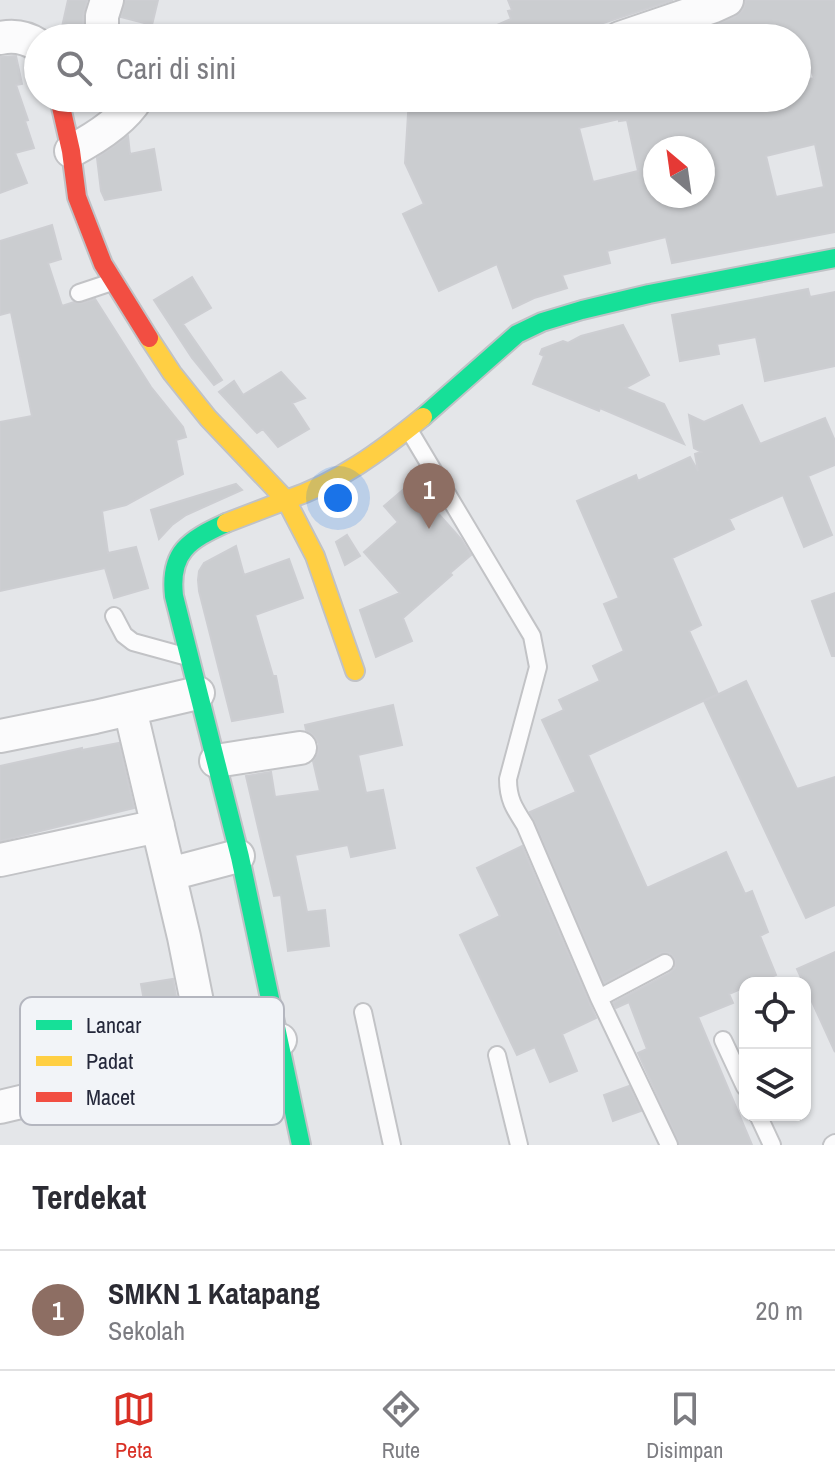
<!DOCTYPE html>
<html lang="id">
<style>
:root{--surface:#fff;--page:#f7f7f7;--text:#2b2b33;--muted:#7c7c81;--line:#e1e1e2;--accent:#d93025}
body{margin:0;font-family:"Archivo Narrow",sans-serif;background:var(--page);color:var(--text)}
.controls{position:absolute;right:24px;bottom:24px;display:grid;overflow:hidden;border-radius:16px;box-shadow:0 2px 6px #0004}
.controls button{width:72px;height:72px;display:grid;place-items:center;padding:0;border:0;border-bottom:2px solid var(--line);background:var(--surface);color:var(--text);font:40px sans-serif}
.compass{position:absolute;left:643px;top:136px;width:72px;height:72px;border-radius:50%;background:var(--surface);box-shadow:0 2px 6px #0004;rotate:331deg}
.you{position:absolute;left:338px;top:498px;width:28px;height:28px;margin:-20px;border:6px solid #fff;border-radius:50%;background:#1a73e8;box-shadow:0 0 0 12px #1a73e833}
.badge{display:grid;place-items:center;width:52px;height:52px;border-radius:50%;background:var(--accent);color:#fff;font-size:26px;font-weight:700}
.pin{position:absolute;translate:-50% -66px;filter:drop-shadow(0 2px 4px #0008)}
.pin::after{content:'';position:absolute;top:42px;width:28px;height:24px;background:inherit;clip-path:polygon(0 0,100% 0,50% 100%)}
.list{margin:0;padding:0;list-style:none}
h2{display:flex;justify-content:space-between;align-items:center;height:104px;margin:0;padding:0 32px;font-size:34px}
h2 small{font-size:26px;font-weight:400;color:var(--muted)}
.list li{display:grid;grid-template-columns:52px 1fr auto;gap:24px;align-items:center;box-sizing:border-box;height:120px;padding:0 32px;border-top:2px solid var(--line)}
.list b{display:block;font-size:30px;white-space:nowrap}
.list p{margin:0;font-size:26px;white-space:nowrap;color:var(--muted)}
.list em{font-size:26px;font-style:normal;color:var(--muted)}
.icon{flex:none;width:44px;height:44px;fill:none;stroke:currentColor;stroke-width:2;stroke-linecap:round;stroke-linejoin:round}
.map{position:relative;flex:none;width:835px;height:1145px;overflow:hidden}
.search{position:absolute;background:var(--surface);box-shadow:0 2px 6px #0004;left:24px;right:24px;top:24px;height:88px;display:flex;align-items:center;gap:20px;box-sizing:border-box;padding:0 28px;border-radius:44px;color:var(--muted);font-size:30px}
.sheet{height:224px;background:var(--surface)}
nav{display:flex;justify-content:space-around;align-items:center;box-sizing:border-box;height:112px;border-top:2px solid var(--line);background:var(--surface);font-size:22px;color:var(--muted)}
nav a{display:grid;justify-items:center;gap:4px}
nav .on{color:var(--accent)}
.map>svg:first-child{display:block}
</style>
<div class="map">
<svg width="835" height="1145" viewBox="0 0 835 1145">
<rect width="100%" height="100%" fill="#e4e6e9"/>
<path fill="#cbcdd0" stroke="#cdced2" stroke-width="2" fill-rule="evenodd" d="M 68,0 L 87,0 L 83,16 L 83,31 L 62,27 Z
M 125,0 L 158,0 L 152,25 L 121,17 Z
M 508,0 L 673,0 L 558,38 L 467,38 L 511,19 L 508,11 L 512,10 Z
M 746,0 L 835,0 L 835,232 L 672,263 L 666,237 L 607,251 L 610,263 L 562,275 L 567,288 L 534,298 L 513,308 L 497,264 L 439,291 L 403,214 L 424,204 L 405,163 L 409,98 L 797,98 L 797,82 L 814,78 L 799,38 L 679,38 L 735,17 L 743,10 ZM 619,119 L 619,121 L 627,120 L 638,171 L 593,182 L 579,128 ZM 815,144 L 824,187 L 776,197 L 766,156 ZM 655,148 L 703,148 L 703,196 L 655,196 Z
M 16,56 L 22,84 L 16,85 L 28,120 L 25,121 L 34,148 L 15,153 L 27,183 L 0,193 L 0,57 Z
M 128,136 L 130,154 L 154,149 L 161,190 L 105,200 L 101,191 L 97,158 Z
M 52,225 L 61,259 L 48,263 L 62,306 L 74,302 L 82,303 L 95,299 L 151,387 L 183,427 L 186,437 L 176,440 L 183,474 L 126,505 L 102,511 L 108,553 L 136,547 L 148,588 L 114,598 L 105,568 L 0,591 L 0,422 L 32,416 L 11,312 L 0,315 L 0,241 Z
M 192,277 L 211,308 L 183,324 L 222,380 L 214,385 L 192,358 L 154,300 Z
M 808,289 L 810,297 L 835,292 L 835,366 L 765,381 L 756,337 L 717,344 L 719,354 L 680,361 L 672,315 Z
M 623,325 L 649,375 L 625,388 L 664,404 L 684,444 L 600,408 L 599,411 L 533,384 L 544,356 L 540,354 L 542,349 L 563,341 L 568,343 L 581,336 Z
M 281,372 L 305,398 L 292,403 L 309,429 L 278,447 L 263,429 L 257,433 L 219,392 L 234,381 L 243,395 Z
M 742,405 L 760,444 L 825,418 L 835,441 L 835,465 L 808,476 L 832,535 L 804,547 L 783,495 L 729,519 L 734,529 L 672,558 L 701,625 L 689,631 L 718,694 L 588,755 L 647,888 L 726,852 L 745,894 L 752,891 L 768,932 L 760,936 L 776,975 L 756,983 L 745,983 L 745,987 L 729,994 L 733,1003 L 698,1017 L 752,1145 L 680,1145 L 638,1053 L 647,1049 L 629,1002 L 616,1008 L 613,1003 L 670,973 L 675,968 L 675,959 L 670,953 L 661,953 L 604,983 L 530,812 L 576,792 L 542,720 L 564,710 L 559,700 L 600,681 L 593,666 L 624,651 L 604,604 L 619,598 L 577,501 L 636,475 L 638,481 L 690,457 L 698,471 L 695,454 L 701,452 L 694,448 L 689,415 L 704,422 Z
M 411,483 L 461,539 L 471,555 L 450,573 L 452,575 L 403,618 L 412,641 L 376,657 L 360,610 L 400,593 L 364,552 L 398,522 L 384,506 Z
M 236,484 L 242,490 L 186,515 L 172,525 L 159,539 L 151,510 Z
M 347,535 L 360,556 L 345,565 L 336,542 Z
M 236,546 L 244,575 L 289,559 L 303,598 L 255,615 L 273,676 L 276,676 L 283,712 L 232,721 L 199,591 L 198,580 L 199,571 L 204,563 Z
M 835,593 L 835,656 L 832,656 L 812,601 Z
M 746,681 L 797,789 L 835,777 L 835,905 L 806,918 L 704,701 Z
M 393,705 L 402,745 L 358,755 L 366,793 L 383,790 L 395,848 L 351,857 L 348,845 L 295,855 L 307,912 L 325,910 L 329,946 L 288,951 L 281,895 L 274,896 L 246,776 L 271,772 L 275,797 L 320,791 L 313,761 L 318,754 L 319,744 L 314,736 L 306,730 L 305,725 Z
M 119,743 L 134,808 L 0,841 L 0,766 L 82,748 L 82,750 Z
M 522,846 L 596,1018 L 562,1034 L 577,1071 L 550,1082 L 535,1047 L 517,1055 L 460,935 L 500,916 L 477,868 Z
M 835,952 L 835,1052 L 797,969 Z
M 173,979 L 178,1008 L 166,1010 L 167,1019 L 148,1023 L 141,984 Z
M 629,1086 L 641,1111 L 613,1121 L 604,1095 Z"/>
<g fill="none" stroke-linecap="round" stroke-linejoin="round">
<g stroke="#c2c3c6" stroke-width="20">
<path id="lane" d="M 79,293 L 112,282
M 409,430 L 532,636 L 538,667 L 508,779 C 508,799 514,808 525,825 L 599,998 L 669,1145
M 114,616 L 124,635 L 133,642 L 184,656
M 599,998 L 665,963
M 363,1012 L 392,1145
M 723,1040 L 745,1087
M 497,1055 L 519,1145
M 758,1115 L 772,1145
M 832,1145 L 835,1143"/>
</g>
<g stroke="#c2c3c6" stroke-width="36">
<path id="street" d="M 0,38 C 14,35 26,37 38,45
M 102,38 L 102,16 L 107,0
M 620,38 L 714,6 L 727,0
M 71,151 C 94,139 123,121 137,98
M 130,709 L 184,937 L 208,1057
M 0,736 L 95,717 L 198,693
M 216,761 L 300,748
M 0,860 L 158,826
M 170,874 L 238,856
M 0,1107 L 280,1040"/>
</g>
<g stroke="#c0c2c6" stroke-width="22">
<path id="fast" d="M 423,417 L 517,334 L 542,322 L 582,310 L 649,294 L 835,258
M 226,523 C 189,540 169,552 174,596 L 240,857 L 301,1145"/>
</g>
<g stroke="#c0c2c6" stroke-width="22">
<path id="slow" d="M 149,338 L 172,373 L 208,418 L 286,500 C 338,483 381,451 423,417
M 226,523 L 286,500 L 315,556 L 355,671"/>
</g>
<g stroke="#c0c2c6" stroke-width="22">
<path id="jam" d="M 59,98 L 71,151 L 77,197 L 103,264 L 149,338"/>
</g>
<use href="#lane" stroke="#fbfbfc" stroke-width="16"/>
<use href="#street" stroke="#fbfbfc" stroke-width="32"/>
<use href="#fast" stroke="#16e098" stroke-width="18"/>
<use href="#slow" stroke="#ffcf43" stroke-width="18"/>
<use href="#jam" stroke="#f24e42" stroke-width="18"/>
</g>
<rect x="20" y="997" width="264" height="128" rx="12" fill="#f2f4f8" stroke="#b4b6bf" stroke-width="2"/>
<rect x="36" y="1020" width="36" height="10" fill="#16e098"/>
<rect x="36" y="1056" width="36" height="10" fill="#ffcf43"/>
<rect x="36" y="1092" width="36" height="10" fill="#f24e42"/>
<g font-size="22" fill="#24273a">
<text x="86" y="1033">Lancar</text>
<text x="86" y="1069">Padat</text>
<text x="86" y="1105">Macet</text>
</g>
</svg>
<div class="controls">
<button><svg class="icon" aria-label="locate" viewBox="0 0 24 24"><circle cx="12" cy="12" r="6"/><path d="M12 2v4M12 18v4M2 12h4M18 12h4"/></svg></button>
<button><svg class="icon" aria-label="layers" viewBox="0 0 24 24"><path d="M12 4l9 5-9 5-9-5zM3 14l9 5 9-5"/></svg></button>
</div>
<svg class="compass" viewBox="-18 -18 36 36"><path d="M0-13l5 13h-10z" fill="#e53935"/><path d="M0 13l5-13h-10z" fill="#7c7c81"/></svg>
<div class="you"></div>
<div class="pin badge" style="left:429px;top:529px;background:#8d6e63">1</div>
<div class="search"><svg class="icon" aria-label="search" viewBox="0 0 24 24"><circle cx="10" cy="10" r="6"/><path d="M15 15l6 6"/></svg>Cari di sini</div>
</div>
<section class="sheet">
<h2>Terdekat<small></small></h2>
<ul class="list">
<li><span class="badge" style="background:#8d6e63">1</span><div><b>SMKN 1 Katapang</b><p>Sekolah</p></div><em>20 m</em></li>
</ul>
</section>
<nav>
<a class="on"><svg class="icon" aria-label="map" viewBox="0 0 24 24"><path d="M3 6l6-2 6 2 6-2v14l-6 2-6-2-6 2zM9 4v14M15 6v14"/></svg>Peta</a>
<a><svg class="icon" aria-label="directions" viewBox="0 0 24 24"><path d="M12 3l9 9-9 9-9-9zM9 14v-3h6M13 9l2 2-2 2"/></svg>Rute</a>
<a><svg class="icon" aria-label="saved" viewBox="0 0 24 24"><path d="M7 4h10v16l-5-4-5 4z"/></svg>Disimpan</a>
</nav>
